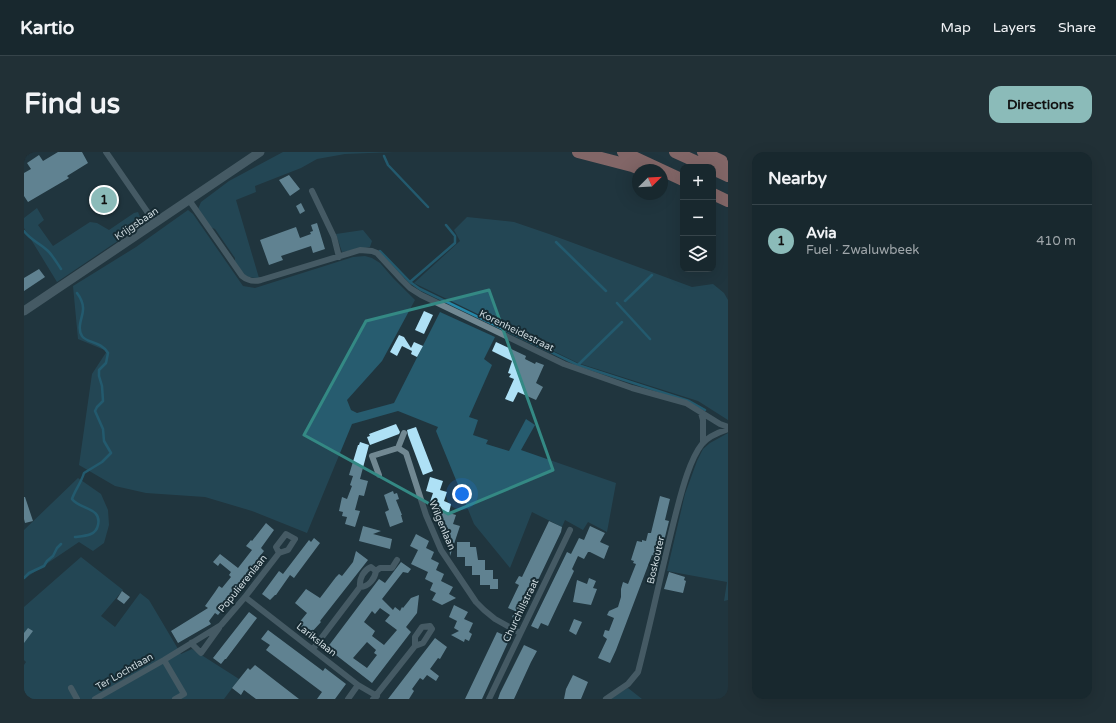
<!DOCTYPE html>
<meta charset="utf-8">
<style>
:root{--surface:#18282e;--page:#213036;--text:#f1f3f6;--muted:#9fa6aa;--line:#36444a;--accent:#8bbbb9}
body{margin:0;font-family:"Varela Round",sans-serif;background:var(--page);color:var(--text)}
.controls{position:absolute;right:12px;top:12px;display:grid;overflow:hidden;border-radius:8px;box-shadow:0 4px 16px #0002}
.controls button{width:36px;height:36px;display:grid;place-items:center;padding:0;border:0;border-bottom:1px solid var(--line);background:var(--surface);color:var(--text);font:20px sans-serif}
.compass{position:absolute;left:608px;top:12px;width:36px;height:36px;border-radius:50%;background:var(--surface);box-shadow:0 4px 16px #0002;rotate:66deg}
.you{position:absolute;left:438px;top:342px;width:14px;height:14px;margin:-10px;border:3px solid #fff;border-radius:50%;background:#1a73e8;box-shadow:0 0 0 6px #1a73e833}
.badge{display:grid;place-items:center;width:26px;height:26px;border-radius:50%;background:var(--accent);color:#111;font-size:13px;font-weight:700}
.pin{position:absolute;translate:-50% -50%;border:2px solid #fff;box-shadow:0 1px 4px #0006}
.list{margin:0;padding:0;list-style:none}
h2{display:flex;justify-content:space-between;align-items:center;height:52px;margin:0;padding:0 16px;font-size:17px}
h2 small{font-size:13px;font-weight:400;color:var(--muted)}
.list li{display:grid;grid-template-columns:26px 1fr auto;gap:12px;align-items:center;box-sizing:border-box;height:72px;padding:0 16px;border-top:1px solid var(--line)}
.list b{display:block;font-size:15px;white-space:nowrap}
.list p{margin:0;font-size:13px;white-space:nowrap;color:var(--muted)}
.list em{font-size:13px;font-style:normal;color:var(--muted)}
.icon{flex:none;width:22px;height:22px;fill:none;stroke:currentColor;stroke-width:2;stroke-linecap:round;stroke-linejoin:round}
.map{position:relative;flex:none;width:704px;height:547px;overflow:hidden;border-radius:12px}
header{display:flex;align-items:center;gap:24px;box-sizing:border-box;height:56px;padding:0 20px;background:var(--surface);border-bottom:1px solid var(--line)}
header strong{font-size:19px}
nav{display:flex;gap:22px;margin-inline-start:auto;font-size:14px}
.intro{display:flex;align-items:center;justify-content:space-between;box-sizing:border-box;height:96px;padding:0 24px}
h1{margin:0;font-size:28px}
.button{padding:10px 18px;border-radius:12px;background:var(--accent);color:#111;font-size:14px;font-weight:700}
main{display:flex;gap:24px;padding:0 24px}
aside{flex:1;background:var(--surface);border-radius:12px;box-shadow:0 4px 16px #0002}
.map>svg:first-child{display:block}
</style>
<header>
<strong>Kartio</strong>
<nav><a>Map</a><a>Layers</a><a>Share</a></nav>
</header>
<div class="intro"><h1>Find us</h1><a class="button">Directions</a></div>
<main>
<div class="map">
<svg width="704" height="547" viewBox="0 0 704 547">
<rect width="100%" height="100%" fill="#20353e"/>
<path fill="#275c6f" d="M 259,0 L 370,0 L 321,2 L 293,7 L 277,16 L 231,34 L 232,40 L 212,48 L 235,126 C 220,126 218,122 211,110 L 211,106 L 191,77 L 186,75 L 174,57 L 177,50 L 205,29 Z
M 13,56 L 20,68 L 14,73 L 29,94 L 66,70 L 73,71 L 85,78 L 110,61 L 114,60 L 116,65 L 116,74 L 33,130 L 0,76 L 0,66 Z
M 164,58 L 169,62 L 219,134 L 231,136 L 329,105 L 341,104 L 348,106 L 356,111 L 369,126 L 391,148 L 358,209 L 323,248 L 327,258 L 333,261 L 370,251 L 416,160 L 471,185 L 460,207 L 468,213 L 445,265 L 454,268 L 449,283 L 464,288 L 462,292 L 485,299 L 502,267 L 511,273 L 497,298 L 592,331 L 583,380 L 564,370 L 559,378 L 541,368 L 538,375 L 508,360 L 486,416 L 450,372 L 412,279 L 414,275 L 374,259 L 328,272 L 283,381 L 228,359 L 181,345 L 122,341 L 91,334 L 55,313 L 68,222 L 83,199 L 54,187 L 49,134 L 112,95 Z
M 443,65 L 490,70 L 525,82 L 668,135 L 689,132 L 700,141 L 704,148 L 704,268 L 674,249 L 554,211 L 390,131 L 436,89 L 430,78 Z
M 339,78 L 348,89 L 346,95 L 318,100 L 312,82 Z
M 704,281 L 704,448 L 700,449 L 703,430 L 643,419 L 661,342 L 673,309 L 679,297 L 686,291 Z
M 54,326 L 77,342 L 84,358 L 85,373 L 80,391 L 69,399 L 55,390 L 0,427 L 0,378 Z
M 57,405 L 99,438 L 77,464 L 91,475 L 116,441 L 125,448 L 157,502 L 168,497 L 215,527 L 200,547 L 0,547 L 0,513 L 2,510 L 0,508 L 0,455 Z
M 604,536 L 618,547 L 586,547 L 602,537 Z"/>
<g fill="none" stroke-linecap="round" stroke-linejoin="round">
<path stroke="#2688a9" stroke-width="2.5" d="M 360,4 L 364,13 L 404,55
M 0,79 C 6,88 16,91 24,99 C 29,104 33,111 37,117
M 532,90 L 582,139
M 356,99 L 386,130 L 396,137 L 554,213 L 665,249 L 681,258
M 386,130 L 431,91 L 431,84 L 422,73
M 601,149 L 628,123
M 593,151 L 626,187
M 554,213 L 598,170
M 51,385 C 60,384 72,384 74,373 C 78,355 56,358 48,347 C 51,338 57,331 60,321 L 78,310 L 87,301 L 80,289 L 79,277 L 71,259 L 73,255 L 79,249 L 78,234 L 75,224 L 75,218 L 82,211 L 84,201 C 77,189 62,191 58,184 C 52,175 60,163 59,156 C 59,150 56,145 53,141
M 0,426 L 5,421 L 20,414 L 23,409 L 29,404 L 33,396 L 37,392"/>
</g>
<path fill="#aee1f6" fill-rule="evenodd" d="M 34,0 L 58,0 L 64,11 L 43,24 L 45,26 L 4,50 L 0,44 L 0,21 L 7,17 L 3,11 L 15,3 L 19,9 Z
M 265,23 L 276,37 L 266,44 L 255,28 Z
M 277,51 L 281,59 L 276,62 L 272,54 Z
M 293,71 L 301,97 L 289,101 L 287,94 L 257,104 L 259,108 L 245,113 L 236,88 L 272,75 L 276,86 L 287,82 L 286,80 L 289,79 L 287,73 Z
M 15,117 L 21,125 L 0,139 L 0,126 Z
M 400,159 L 409,163 L 400,182 L 391,178 Z
M 375,183 L 380,185 L 387,196 L 390,190 L 399,194 L 393,205 L 387,202 L 388,199 L 378,194 L 373,204 L 366,200 Z
M 472,190 L 502,204 L 501,207 L 511,212 L 512,210 L 520,213 L 512,231 L 519,235 L 512,248 L 494,240 L 489,250 L 481,247 L 490,227 L 485,225 L 487,222 L 484,221 L 488,209 L 468,199 Z
M 372,272 L 376,280 L 375,282 L 346,293 L 343,285 L 346,284 L 345,282 Z
M 392,275 L 409,319 L 399,323 L 384,283 L 383,278 Z
M 336,290 L 345,293 L 336,327 L 344,329 L 340,344 L 335,343 L 331,358 L 336,359 L 331,375 L 321,372 L 323,365 L 318,364 L 319,360 L 315,359 L 318,345 L 323,347 L 328,334 L 326,333 L 329,324 L 325,323 L 334,293 L 335,293 Z
M 406,325 L 419,329 L 416,338 L 423,340 L 420,349 L 427,352 L 425,361 L 432,363 L 429,372 L 436,374 L 426,404 L 425,381 L 423,380 L 424,376 L 415,373 L 418,364 L 411,362 L 414,353 L 406,350 L 409,341 L 402,339 Z
M 369,339 L 370,342 L 373,341 L 375,347 L 372,348 L 378,363 L 377,363 L 379,370 L 366,375 L 361,360 L 365,358 L 360,343 Z
M 636,344 L 646,347 L 641,368 L 645,369 L 636,405 L 628,403 L 592,498 L 586,511 L 574,506 L 583,487 L 579,484 L 581,478 L 585,479 L 590,466 L 583,463 L 585,459 L 594,455 L 597,445 L 597,437 L 599,430 L 604,432 L 612,412 L 609,411 L 610,409 L 607,408 L 613,389 L 618,390 L 618,388 L 622,389 L 624,381 L 627,381 Z
M 0,345 L 1,345 L 9,369 L 1,371 L 0,367 Z
M 525,369 L 538,375 L 537,380 L 495,468 L 488,465 L 491,459 L 484,456 L 495,433 L 491,431 L 495,424 L 498,425 Z
M 242,371 L 250,378 L 237,396 L 240,399 L 213,435 L 215,437 L 194,463 L 191,461 L 185,469 L 187,472 L 154,491 L 147,479 L 184,456 L 181,454 L 191,440 L 195,434 L 198,436 L 207,425 L 205,423 L 207,420 L 196,411 L 194,414 L 189,410 L 196,402 L 214,416 L 228,398 L 222,394 L 227,388 L 228,389 Z
M 339,374 L 357,379 L 349,382 L 368,387 L 366,397 L 335,389 Z
M 566,374 L 581,381 L 576,390 L 585,394 L 580,407 L 566,400 L 564,400 L 560,407 L 554,404 L 548,417 L 550,419 L 524,474 L 517,471 L 514,477 L 507,474 L 543,400 L 547,402 L 555,386 L 560,388 Z
M 392,382 L 405,389 L 402,396 L 410,400 L 407,407 L 415,411 L 412,418 L 420,422 L 417,429 L 429,435 L 425,442 L 432,446 L 418,453 L 408,448 L 412,441 L 406,438 L 409,431 L 401,427 L 404,420 L 387,412 L 394,398 L 386,394 Z
M 290,386 L 296,391 L 270,426 L 266,423 L 252,443 L 251,443 L 246,448 L 238,442 L 255,419 L 259,422 L 285,388 L 287,390 Z
M 433,390 L 446,390 L 446,395 L 452,395 L 454,408 L 461,408 L 461,418 L 469,418 L 469,427 L 474,427 L 474,437 L 466,437 L 466,433 L 456,433 L 456,423 L 448,423 L 448,414 L 441,414 L 441,405 L 433,405 Z
M 332,399 L 344,408 L 296,469 L 297,470 L 286,482 L 274,472 L 283,461 L 271,451 L 282,437 L 296,446 L 312,425 L 315,422 L 318,424 L 322,419 L 329,410 Z
M 377,410 L 387,417 L 384,421 L 379,420 L 358,447 L 369,458 L 371,455 L 376,459 L 378,455 L 379,456 L 387,446 L 395,443 L 393,461 L 382,475 L 387,480 L 348,531 L 303,496 L 355,427 L 361,431 ZM 356,456 L 366,463 L 361,469 L 373,478 L 360,493 L 348,484 L 351,479 L 340,470 L 348,459 L 351,462 ZM 343,490 L 352,498 L 350,501 L 353,503 L 343,516 L 329,506 Z
M 645,420 L 661,425 L 660,428 L 662,429 L 659,441 L 640,437 Z
M 565,426 L 572,429 L 569,436 L 573,437 L 567,453 L 549,450 L 553,428 L 563,432 Z
M 98,439 L 106,445 L 100,452 L 93,447 Z
M 430,453 L 444,460 L 440,467 L 449,471 L 445,480 L 448,482 L 445,489 L 441,487 L 440,490 L 427,483 L 435,479 L 430,476 L 433,469 L 425,465 Z
M 225,460 L 233,466 L 202,507 L 201,507 L 197,512 L 189,506 Z
M 550,467 L 558,470 L 552,483 L 545,479 Z
M 4,476 L 9,479 L 0,491 L 0,481 Z
M 244,478 L 299,519 L 301,516 L 322,532 L 311,547 L 293,547 L 298,540 L 242,498 L 246,493 L 237,487 Z
M 473,480 L 486,486 L 458,547 L 441,547 Z
M 411,486 L 423,495 L 416,507 L 414,506 L 406,517 L 415,524 L 412,529 L 403,523 L 399,528 L 396,526 L 388,537 L 390,539 L 385,547 L 364,547 Z
M 500,493 L 513,499 L 507,510 L 490,547 L 474,547 L 476,541 Z
M 231,513 L 275,547 L 232,547 L 220,538 L 217,543 L 208,536 L 224,516 L 226,518 Z
M 549,523 L 564,530 L 557,547 L 540,547 L 542,537 Z"/>
<g fill="none" stroke-linecap="round" stroke-linejoin="round">
<path stroke="#718892" stroke-width="6" d="M 82,0 L 131,71
M 288,39 L 310,85 L 315,105
M 165,48 L 218,124 C 224,129 229,130 237,128 L 336,98 L 348,99 L 353,101 L 378,128 L 386,136 L 397,143 L 540,212 L 608,236 L 662,251 L 696,272 L 704,275
M 677,261 L 679,268 L 679,291
M 374,296 L 380,281
M 355,323 L 348,304 L 374,296 L 382,301 L 402,363 L 417,398 L 452,450 L 460,458 L 471,467 L 496,481
M 352,419 L 356,416 L 368,416 L 373,408
M 221,445 L 334,533 L 353,544
M 167,491 L 177,501 L 195,476
M 289,497 L 336,435 C 345,435 351,426 352,419 L 347,415 C 340,418 335,426 336,435
M 140,508 L 160,542 L 151,547
M 47,536 L 53,547
M 71,547 L 140,508 L 197,473 L 221,445 L 255,401 L 264,398 L 271,387 L 262,382 L 252,395 L 255,401
M 324,547 L 334,533
M 349,547 L 391,494 L 399,491 L 408,477 L 406,474 L 398,475 L 391,485 L 391,494
M 465,547 L 546,378
M 582,547 L 604,532 L 614,520 C 628,466 639,411 653,357 C 658,338 666,307 678,292 C 684,284 695,280 704,277"/>
<path stroke="#718892" stroke-width="9" d="M 0,159 L 236,0"/>
<path stroke="#f8a299" stroke-width="12" d="M 554,0 L 608,14 L 618,18
M 599,0 L 659,28
M 651,0 L 684,15
M 679,0 L 704,12
M 689,17 L 704,24
M 689,42 L 704,49"/>
</g>
<path d="M0 0H704V547H0ZM 465,138 L 529,318 L 424,362 L 280,283 L 342,169 Z" fill="#20353e" fill-opacity=".55" fill-rule="evenodd"/>
<path fill="none" stroke="#348984" stroke-width="3" stroke-linejoin="round" d="M 465,138 L 529,318 L 424,362 L 280,283 L 342,169 Z"/>
<g text-anchor="middle" stroke-width="4" stroke-linejoin="round" paint-order="stroke">
<g font-size="10" fill="#cad6db" stroke="#172b33">
<text transform="translate(112 71) rotate(-34)" y="4">Krijgsbaan</text>
<text transform="translate(493 178) rotate(26)" y="4">Korenheidestraat</text>
<text transform="translate(419 373) rotate(67)" y="4">Wilgenlaan</text>
<text transform="translate(631 408) rotate(-77)" y="4">Boskouter</text>
<text transform="translate(218 431) rotate(-51)" y="4">Populierenlaan</text>
<text transform="translate(496 458) rotate(-64)" y="4">Churchillstraat</text>
<text transform="translate(293 487) rotate(38)" y="4">Larikslaan</text>
<text transform="translate(100 519) rotate(-30)" y="4">Ter Lochtlaan</text>
</g>
</g>
</svg>
<div class="controls">
<button>+</button>
<button>−</button>
<button><svg class="icon" aria-label="layers" viewBox="0 0 24 24"><path d="M12 4l9 5-9 5-9-5zM3 14l9 5 9-5"/></svg></button>
</div>
<svg class="compass" viewBox="-18 -18 36 36"><path d="M0-13l5 13h-10z" fill="#e53935"/><path d="M0 13l5-13h-10z" fill="#9fa6aa"/></svg>
<div class="you"></div>
<div class="pin badge" style="left:80px;top:48px">1</div>
</div>
<aside>
<h2>Nearby<small></small></h2>
<ul class="list">
<li><span class="badge">1</span><div><b>Avia</b><p>Fuel · Zwaluwbeek</p></div><em>410 m</em></li>
</ul>
</aside>
</main>
